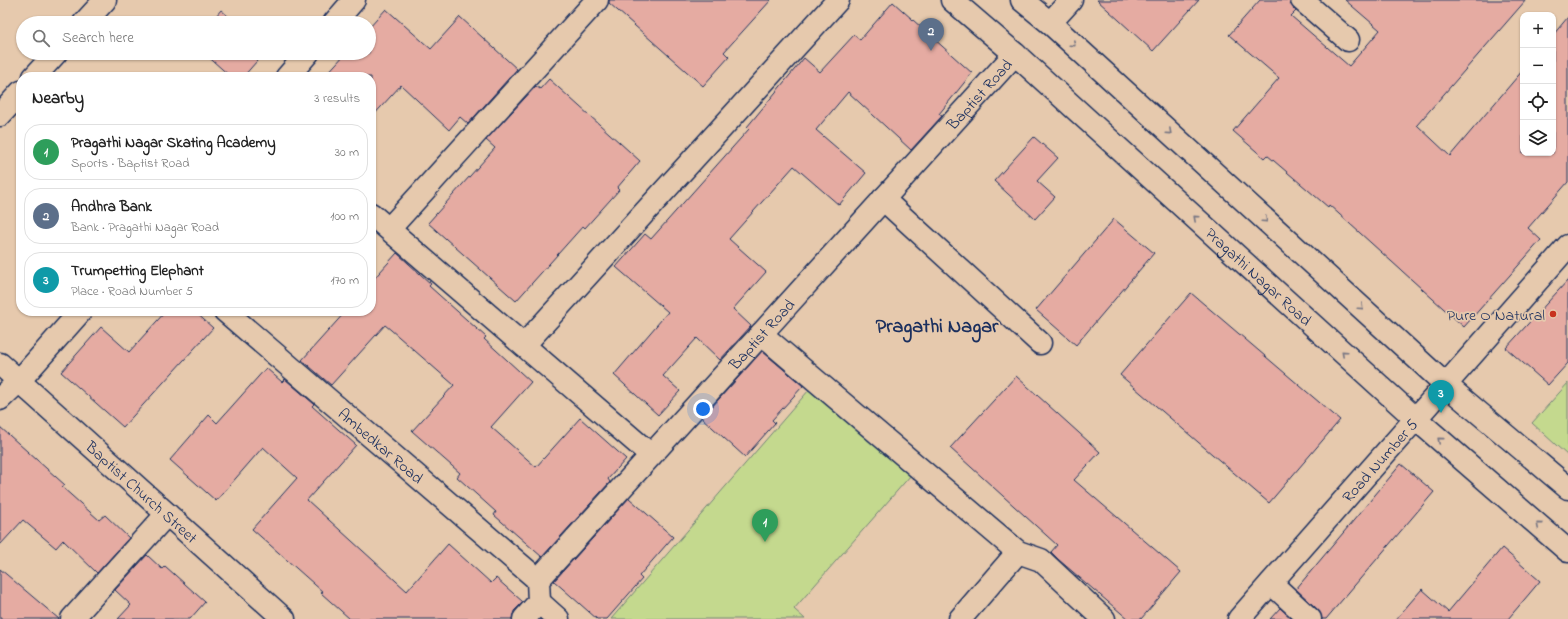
<!DOCTYPE html>
<meta charset="utf-8">
<style>
:root{--surface:#fff;--page:#f2f2f2;--text:#222;--muted:#767676;--line:#e0e0e0;--accent:#b45309}
body{margin:0;font-family:"Indie Flower",sans-serif;background:var(--page);color:var(--text)}
.controls{position:absolute;right:12px;top:12px;display:grid;overflow:hidden;border-radius:8px;box-shadow:0 1px 3px #0004}
.controls button{width:36px;height:36px;display:grid;place-items:center;padding:0;border:0;border-bottom:1px solid var(--line);background:var(--surface);color:var(--text);font:20px sans-serif}
.you{position:absolute;left:703px;top:409px;width:14px;height:14px;margin:-10px;border:3px solid #fff;border-radius:50%;background:#1a73e8;box-shadow:0 0 0 6px #1a73e833}
.badge{display:grid;place-items:center;width:26px;height:26px;border-radius:50%;background:var(--accent);color:#fff;font-size:13px;font-weight:700}
.pin{position:absolute;translate:-50% -33px;filter:drop-shadow(0 1px 2px #0008)}
.pin::after{content:'';position:absolute;top:21px;width:14px;height:12px;background:inherit;clip-path:polygon(0 0,100% 0,50% 100%)}
.list{margin:0;padding:0;list-style:none}
h2{display:flex;justify-content:space-between;align-items:center;height:52px;margin:0;padding:0 16px;font-size:17px}
h2 small{font-size:13px;font-weight:400;color:var(--muted)}
.list li{display:grid;grid-template-columns:26px 1fr auto;gap:12px;align-items:center;box-sizing:border-box;height:56px;margin:0 8px 8px;padding:0 8px;border:1px solid var(--line);border-radius:16px}
.list b{display:block;font-size:15px;white-space:nowrap}
.list p{margin:0;font-size:13px;white-space:nowrap;color:var(--muted)}
.list em{font-size:13px;font-style:normal;color:var(--muted)}
.icon{flex:none;width:22px;height:22px;fill:none;stroke:currentColor;stroke-width:2;stroke-linecap:round;stroke-linejoin:round}
.map{position:relative;flex:none;width:1568px;height:619px;overflow:hidden}
.search{position:absolute;background:var(--surface);box-shadow:0 1px 3px #0004;left:16px;top:16px;width:360px;height:44px;display:flex;align-items:center;gap:10px;box-sizing:border-box;padding:0 14px;border-radius:22px;color:var(--muted);font-size:15px}
.panel{position:absolute;background:var(--surface);box-shadow:0 1px 3px #0004;left:16px;top:72px;width:360px;height:244px;border-radius:16px}
.map>svg:first-child{display:block}
</style>
<div class="map">
<svg width="1568" height="619" viewBox="0 0 1568 619">
<rect width="100%" height="100%" fill="#e6c9ad"/>
<filter id="ink" filterUnits="userSpaceOnUse"><feTurbulence type="fractalNoise" baseFrequency=".025" numOctaves="2"/><feDisplacementMap in="SourceGraphic" scale="8" xChannelSelector="R" yChannelSelector="G"/><feConvolveMatrix kernelMatrix="1 2 1 2 8 2 1 2 1" color-interpolation-filters="sRGB"/></filter>
<g filter="url(#ink)">
<path fill="#c4d98e" stroke="#708476" d="M 1568,383 L 1568,456 L 1532,423 Z
M 809,390 L 911,475 L 794,609 L 805,619 L 611,619 Z"/>
<path fill="#e5aba2" stroke="#1b2f5e" d="M 609,0 L 771,0 L 724,52 L 729,57 L 703,86 L 609,3 Z
M 1097,0 L 1199,0 L 1153,51 Z
M 1260,0 L 1290,0 L 1290,4 L 1296,11 L 1291,16 L 1349,66 L 1380,30 L 1345,0 L 1526,0 L 1417,125 L 1450,156 L 1523,70 L 1523,153 L 1553,153 L 1553,35 L 1568,17 L 1568,182 L 1528,228 L 1541,240 L 1464,327 L 1329,205 L 1328,207 L 1267,155 L 1264,158 L 1233,131 L 1279,78 L 1229,35 Z
M 893,2 L 972,73 L 939,114 L 942,116 L 911,150 L 848,92 L 816,130 L 866,173 L 839,205 L 794,166 L 729,239 L 766,272 L 733,309 L 751,326 L 720,360 L 697,338 L 663,376 L 680,391 L 658,415 L 614,375 L 668,312 L 616,267 L 645,234 L 651,239 L 749,129 L 747,127 L 804,58 L 820,72 L 854,35 L 860,40 Z
M 386,9 L 431,49 L 460,17 L 517,69 L 468,124 L 460,117 L 449,130 L 401,85 L 371,118 L 371,77 L 324,77 L 346,53 L 369,53 L 369,28 Z
M 221,10 L 236,23 L 210,23 Z
M 204,53 L 264,53 L 243,77 L 231,77 Z
M 549,79 L 640,161 L 617,188 L 619,190 L 585,228 L 583,226 L 516,301 L 428,223 L 495,148 L 486,140 L 536,86 L 540,89 Z
M 1034,137 L 1058,158 L 1037,181 L 1055,197 L 1035,219 L 994,181 Z
M 1114,219 L 1154,253 L 1076,345 L 1036,310 Z
M 397,253 L 431,284 L 429,286 L 486,337 L 484,339 L 531,382 L 491,427 L 536,467 L 580,418 L 626,459 L 608,479 L 610,482 L 542,557 L 494,515 L 496,512 L 457,477 L 460,473 L 412,431 L 454,385 L 391,330 L 385,325 L 331,385 L 302,360 L 346,311 L 371,311 L 371,282 Z
M 1568,280 L 1568,363 L 1548,385 L 1506,348 Z
M 1191,293 L 1340,420 L 1269,503 L 1120,375 Z
M 166,311 L 194,311 L 213,328 L 123,427 L 61,372 L 101,327 L 129,352 Z
M 762,351 L 803,386 L 772,420 L 775,423 L 745,457 L 702,418 Z
M 266,368 L 282,382 L 285,379 L 314,404 L 312,406 L 356,445 L 307,500 L 407,591 L 448,544 L 491,583 L 496,578 L 523,602 L 514,611 L 512,619 L 350,619 L 321,593 L 323,592 L 252,529 L 297,478 L 263,447 L 216,501 L 170,460 L 209,415 L 217,423 Z
M 1016,376 L 1100,452 L 1074,480 L 1181,572 L 1141,619 L 1128,619 L 1059,560 L 1051,552 L 1057,545 L 950,448 Z
M 0,427 L 65,485 L 62,487 L 99,520 L 105,515 L 129,538 L 97,573 L 63,540 L 56,548 L 23,520 L 0,545 Z
M 1401,464 L 1434,492 L 1326,619 L 1322,619 L 1318,610 L 1296,589 Z
M 629,498 L 673,537 L 639,576 L 642,579 L 607,619 L 597,619 L 554,581 Z
M 1502,548 L 1540,581 L 1508,619 L 1396,619 L 1422,589 L 1448,612 Z
M 147,555 L 162,569 L 165,566 L 205,602 L 190,619 L 118,619 L 131,605 L 115,590 Z
M 0,569 L 59,619 L 0,619 Z
M 1280,608 L 1292,619 L 1270,619 Z"/>
<g fill="none" stroke-linecap="round" stroke-linejoin="round">
<g stroke="#1b2f5e" stroke-width="25">
<g id="minor">
<path d="M 1302,0 L 1348,40"/>
<path d="M 84,23 L 105,0"/>
<path d="M 334,23 L 354,0"/>
<path d="M 1050,23 L 1071,0"/>
<path d="M 34,77 L 56,53"/>
<path d="M 287,77 L 308,53"/>
<path d="M 0,115 L 21,92"/>
<path d="M 883,199 L 1040,343"/>
<path d="M 371,214 L 651,455"/>
<path d="M 389,229 L 597,0"/>
<path id="s1" d="M 225,311 L 538,580"/>
<path d="M 761,334 L 1018,552 L 1041,560 L 1104,619"/>
<path d="M 524,345 L 838,0"/>
<path id="s2" d="M 0,364 L 284,619"/>
<path d="M 0,399 L 19,381 L 81,311"/>
<path d="M 1271,583 L 1310,619"/>
<path d="M 539,602 L 558,619"/>
<path d="M 72,619 L 167,514"/>
<path id="s3" d="M 524,619 L 539,602 L 538,580 L 1015,54"/>
<path d="M 960,619 L 1018,552"/>
<path id="s4" d="M 1239,619 L 1568,246"/>
</g>
</g>
<g stroke="#1b2f5e" stroke-width="25">
<g id="secondary">
<path id="s5" d="M 952,0 L 1015,54 L 1416,419 L 1568,551"/>
<path d="M 1022,0 L 1050,23 L 1446,385 L 1568,488"/>
</g>
</g>
<use href="#minor" stroke="#e6c9ad" stroke-width="22"/>
<use href="#secondary" stroke="#e6c9ad" stroke-width="22"/>
</g>
<defs><path id="oneway-chevron" d="M-2-3.5L2.5 0L-2 3.5" fill="none" stroke-width="1.6" stroke-linecap="round" stroke-linejoin="round"/></defs>
<g stroke="#767482">
<use href="#oneway-chevron" transform="translate(1073 44) rotate(42)"/>
<use href="#oneway-chevron" transform="translate(1169 132) rotate(42)"/>
<use href="#oneway-chevron" transform="translate(1196 218) rotate(-138)"/>
<use href="#oneway-chevron" transform="translate(1265 220) rotate(42)"/>
<use href="#oneway-chevron" transform="translate(1361 307) rotate(42)"/>
<use href="#oneway-chevron" transform="translate(1344 353) rotate(-138)"/>
<use href="#oneway-chevron" transform="translate(1440 440) rotate(-139)"/>
<use href="#oneway-chevron" transform="translate(1539 525) rotate(-139)"/>
</g>
</g>
<circle fill="#c8321e" stroke="#e6c9ad" stroke-width="1.5" cx="1553" cy="314" r="4"/>
<g text-anchor="middle" stroke-width="3.5" stroke-linejoin="round" paint-order="stroke">
<g font-size="16" fill="#1b2f5e" stroke="#e6c9ad">
<text dy="6" stroke="none"><textPath href="#s3" startOffset="701">Baptist Road</textPath></text>
<text dy="6" stroke="none"><textPath href="#s5" startOffset="413">Pragathi Nagar Road</textPath></text>
<text dy="6" stroke="none"><textPath href="#s3" startOffset="377">Baptist Road</textPath></text>
<text dy="6" stroke="none"><textPath href="#s1" startOffset="206">Ambedkar Road</textPath></text>
<text dy="6" stroke="none"><textPath href="#s4" startOffset="212">Road Number 5</textPath></text>
<text dy="6" stroke="none"><textPath href="#s2" startOffset="191">Baptist Church Street</textPath></text>
</g>
<g font-size="16" fill="#1b2f5e" stroke="#e6c9ad" text-anchor="end">
<text x="1545" y="320">Pure O Natural</text>
</g>
<g font-size="20" font-weight="bold" fill="#1b2f5e" stroke="#e6c9ad">
<text x="937" y="332">Pragathi Nagar</text>
</g>
</g>
</svg>
<div class="controls">
<button>+</button>
<button>−</button>
<button><svg class="icon" aria-label="locate" viewBox="0 0 24 24"><circle cx="12" cy="12" r="6"/><path d="M12 2v4M12 18v4M2 12h4M18 12h4"/></svg></button>
<button><svg class="icon" aria-label="layers" viewBox="0 0 24 24"><path d="M12 4l9 5-9 5-9-5zM3 14l9 5 9-5"/></svg></button>
</div>
<div class="you"></div>
<div class="pin badge" style="left:765px;top:542px;background:#2e9e5b">1</div>
<div class="pin badge" style="left:931px;top:51px;background:#5c6f8a">2</div>
<div class="pin badge" style="left:1441px;top:413px;background:#0f9aa8">3</div>
<div class="search"><svg class="icon" aria-label="search" viewBox="0 0 24 24"><circle cx="10" cy="10" r="6"/><path d="M15 15l6 6"/></svg>Search here</div>
<section class="panel">
<h2>Nearby<small>3 results</small></h2>
<ul class="list">
<li><span class="badge" style="background:#2e9e5b">1</span><div><b>Pragathi Nagar Skating Academy</b><p>Sports · Baptist Road</p></div><em>30 m</em></li>
<li><span class="badge" style="background:#5c6f8a">2</span><div><b>Andhra Bank</b><p>Bank · Pragathi Nagar Road</p></div><em>100 m</em></li>
<li><span class="badge" style="background:#0f9aa8">3</span><div><b>Trumpetting Elephant</b><p>Place · Road Number 5</p></div><em>170 m</em></li>
</ul>
</section>
</div>
